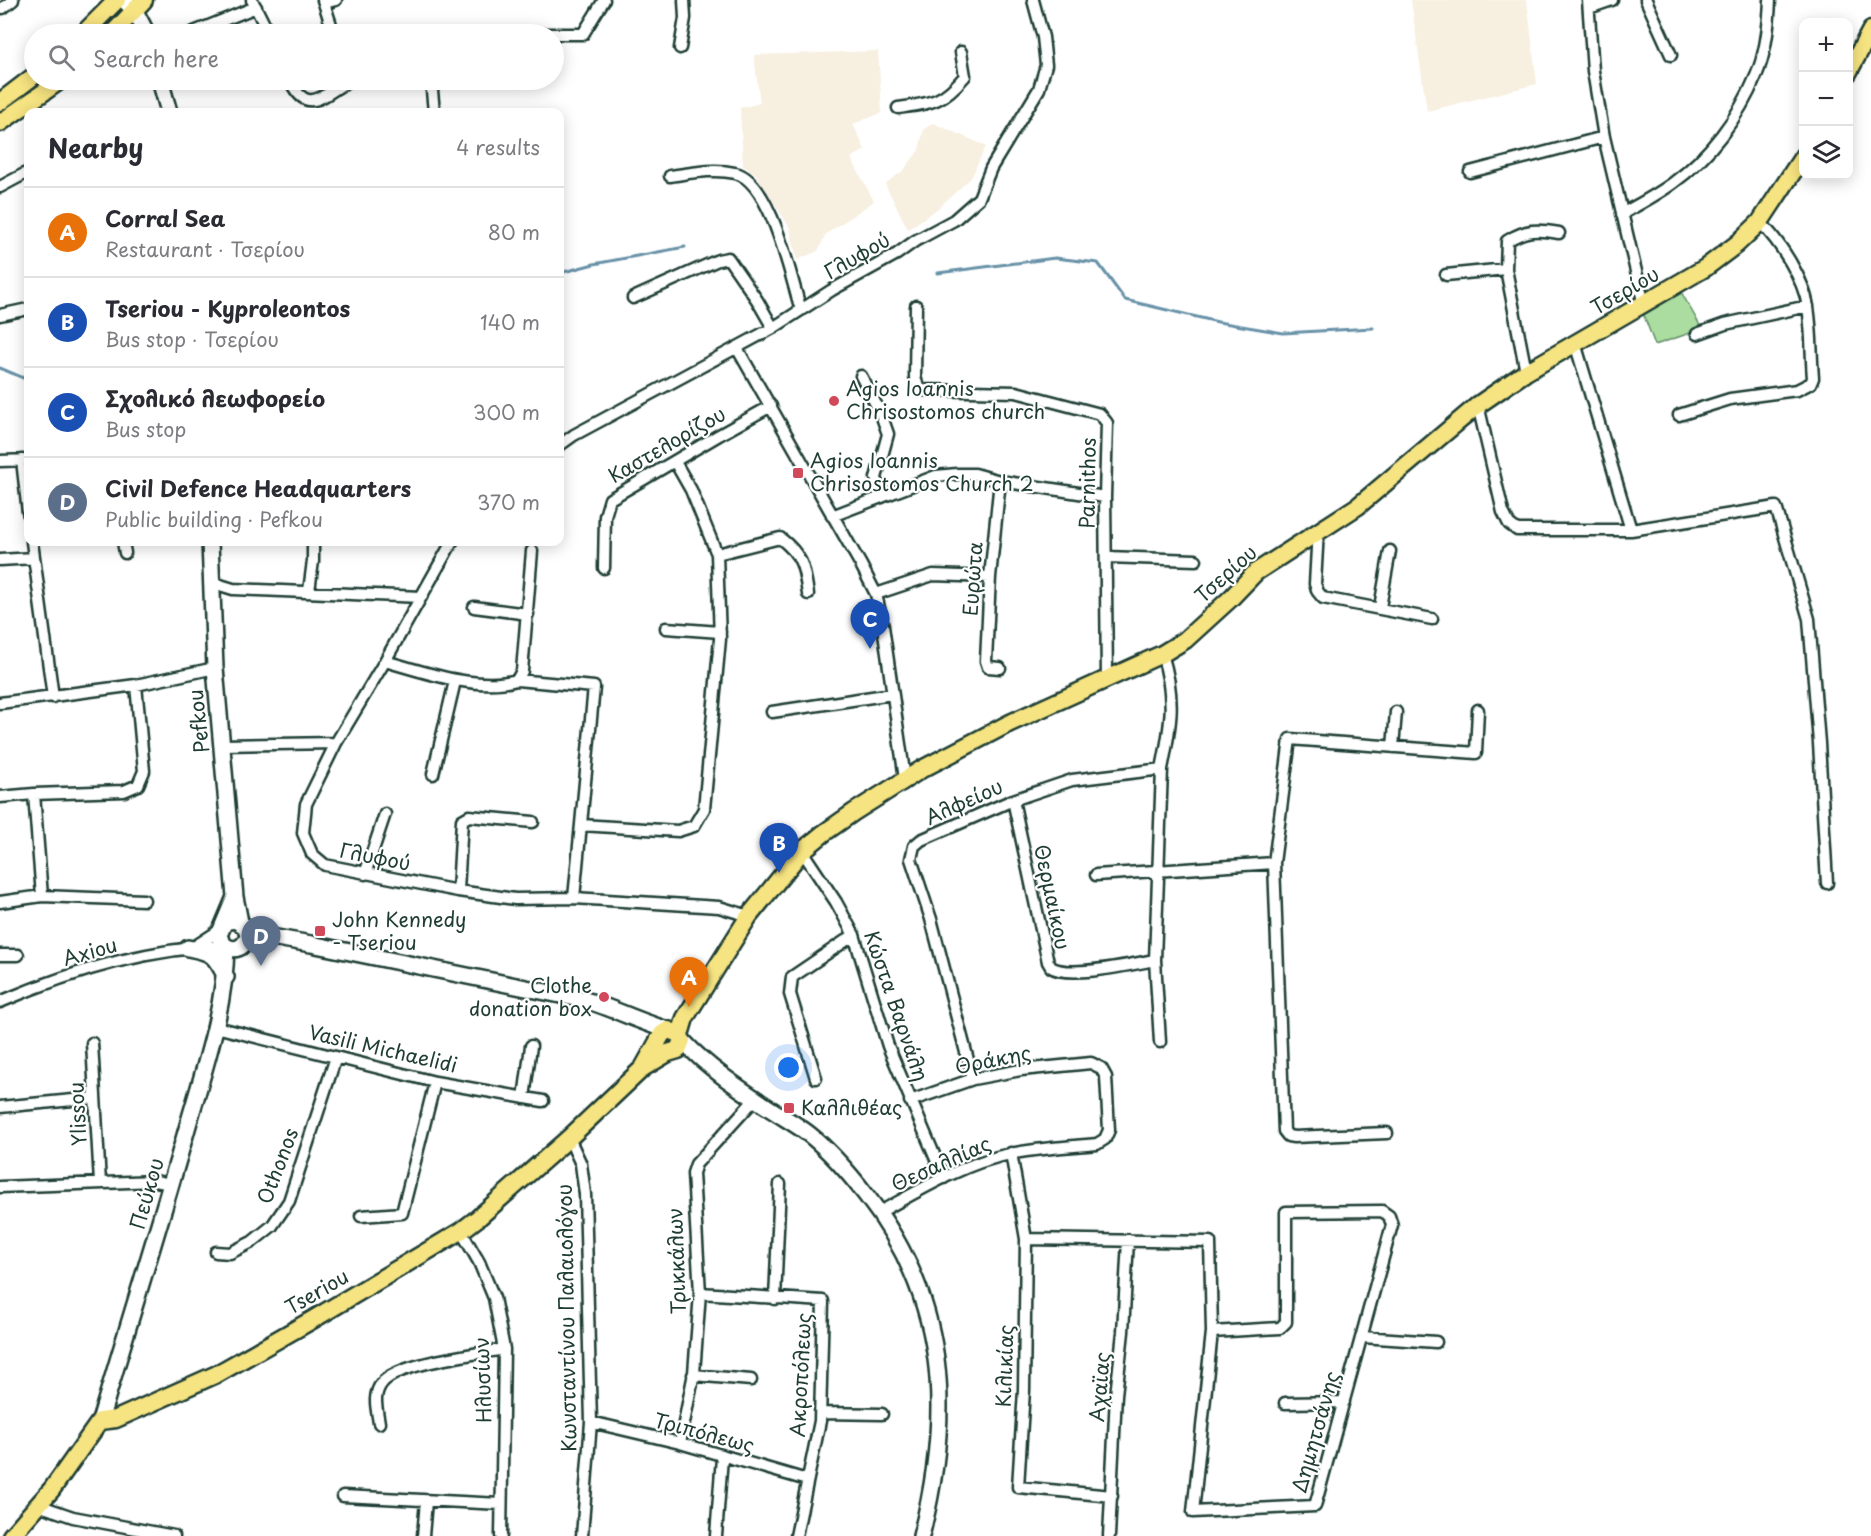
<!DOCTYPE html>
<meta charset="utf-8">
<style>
:root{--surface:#fff;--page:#f7f7f7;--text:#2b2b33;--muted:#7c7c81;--line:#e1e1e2;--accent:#111827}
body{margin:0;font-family:"Playpen Sans",sans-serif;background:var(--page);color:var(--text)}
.controls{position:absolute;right:18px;top:18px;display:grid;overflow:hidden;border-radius:12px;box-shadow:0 3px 15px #0003}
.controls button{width:54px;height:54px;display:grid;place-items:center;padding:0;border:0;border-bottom:2px solid var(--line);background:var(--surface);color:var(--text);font:30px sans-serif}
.you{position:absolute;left:789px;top:1068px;width:21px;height:21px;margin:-15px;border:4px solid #fff;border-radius:50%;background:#1a73e8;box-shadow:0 0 0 9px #1a73e833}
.badge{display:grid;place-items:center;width:39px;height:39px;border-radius:50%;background:var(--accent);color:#fff;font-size:20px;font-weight:700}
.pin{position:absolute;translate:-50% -50px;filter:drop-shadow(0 2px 3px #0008)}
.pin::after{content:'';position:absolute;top:32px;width:21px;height:18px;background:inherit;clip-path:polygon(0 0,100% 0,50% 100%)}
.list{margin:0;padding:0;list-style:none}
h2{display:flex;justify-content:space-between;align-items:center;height:78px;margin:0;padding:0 24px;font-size:26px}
h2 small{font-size:20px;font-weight:400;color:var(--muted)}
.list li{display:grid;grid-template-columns:39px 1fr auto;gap:18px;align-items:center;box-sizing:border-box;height:90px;padding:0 24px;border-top:2px solid var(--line)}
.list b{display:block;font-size:22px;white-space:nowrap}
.list p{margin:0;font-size:20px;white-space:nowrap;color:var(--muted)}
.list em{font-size:20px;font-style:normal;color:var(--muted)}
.icon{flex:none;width:33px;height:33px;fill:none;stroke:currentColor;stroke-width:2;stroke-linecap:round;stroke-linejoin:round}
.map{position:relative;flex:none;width:1871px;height:1536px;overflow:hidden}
.search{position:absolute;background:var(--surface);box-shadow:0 3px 15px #0003;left:24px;top:24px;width:540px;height:66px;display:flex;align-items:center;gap:15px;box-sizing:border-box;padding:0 21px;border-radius:33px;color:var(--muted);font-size:22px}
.panel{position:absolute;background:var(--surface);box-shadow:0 3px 15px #0003;left:24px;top:108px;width:540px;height:438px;border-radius:12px}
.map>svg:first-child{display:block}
</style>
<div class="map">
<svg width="1871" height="1536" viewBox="0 0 1871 1536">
<rect width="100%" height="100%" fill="#fff"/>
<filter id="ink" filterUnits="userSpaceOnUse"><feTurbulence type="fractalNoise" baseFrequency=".0167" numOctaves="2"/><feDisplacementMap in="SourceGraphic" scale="12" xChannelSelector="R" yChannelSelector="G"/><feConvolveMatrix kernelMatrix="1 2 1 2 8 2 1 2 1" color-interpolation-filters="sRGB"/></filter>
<g filter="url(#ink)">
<path fill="#f7efe0" d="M 1411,0 L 1527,0 L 1537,84 L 1427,111 Z
M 878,51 L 882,113 L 853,124 L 865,150 L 851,158 L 874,201 L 826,234 L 818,251 L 797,260 L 790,228 L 755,173 L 743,166 L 740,108 L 760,103 L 754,55 Z
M 933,123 L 986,146 L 971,178 L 937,209 L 908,229 L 885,184 L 904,170 L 919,150 L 924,129 Z"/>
<path fill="#aadd9f" stroke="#648d6a" stroke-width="1.5" d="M 1680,290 L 1702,329 L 1655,345 L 1643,313 Z"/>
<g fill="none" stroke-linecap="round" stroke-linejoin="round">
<path stroke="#6892a8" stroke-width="3" d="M 560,273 L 594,264 L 685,247
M 938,273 L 1055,258 L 1098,263 L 1125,300 L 1218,322 L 1283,333 L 1373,328
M 0,368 L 28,380"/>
<g stroke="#1f3d34" stroke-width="15">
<path id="street" d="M 252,0 L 269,34
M 323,0 L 334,34
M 1588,0 L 1593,71 L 1604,137 L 1644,305
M 1646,0 L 1671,55
M 324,3 L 336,0
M 3,8 L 13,0
M 1589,8 L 1612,0
M 189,34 L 256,7
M 536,34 L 583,34 L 604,0
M 680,48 L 685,18 L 684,0
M 290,80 C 308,119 325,92 351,80
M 431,80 L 434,112
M 898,108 C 932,103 942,103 965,76 L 961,52
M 1470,172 L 1604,137
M 670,176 C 691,173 714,168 735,173 C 771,180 791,279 801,310
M 0,187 L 28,172
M 1622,214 C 1639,204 1657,195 1673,183 C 1709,157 1739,117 1756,76 C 1766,53 1769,25 1770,0
M 1446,275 L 1506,269
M 633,298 L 718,260 L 728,258 L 757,300 L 773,328
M 916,306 L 915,377 L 918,387 L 923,390 L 1016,392 L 1100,414 L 1107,423 L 1105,497 L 1107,678
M 0,315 L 28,309
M 1697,334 L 1725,324 L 1808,306
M 1575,343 L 1631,530
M 737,348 L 861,565 L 876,594 L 883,626 L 905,779
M 1526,372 L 1506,269 L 1507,241 C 1526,229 1537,229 1559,233
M 861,376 L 881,414 L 888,434 L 876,478 L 882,497
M 1478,405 L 1503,512 L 1509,524 L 1517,530 L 1631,530 L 1776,507 L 1809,619 L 1819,743 L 1827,883
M 1679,415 L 1730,399 L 1797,390 L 1811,383 L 1813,378 C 1811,355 1812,331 1808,307 C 1804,279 1780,242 1760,222
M 560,445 L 574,435 L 773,328 L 832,290 L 897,254 L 915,241 L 954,220 L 979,198 L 991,168 L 1039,89 L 1046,65 L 1043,37 L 1033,0
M 22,460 L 28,513
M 0,461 L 28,460
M 832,516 L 936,476 L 957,474 L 975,474 L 1000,481 L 1105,497
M 1318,530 L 1315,584 L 1318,592 L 1323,598 L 1432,619
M 32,542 L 53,697
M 123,542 L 125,553
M 452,542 L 385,661 L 336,743 L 306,804 L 303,833 L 312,854 L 325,865 L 458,891 L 515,899 L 574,898 L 719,907 L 749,916
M 717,554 L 780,538 C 803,556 804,567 808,594
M 1106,557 L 1196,560
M 0,560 L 34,558
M 604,568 L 605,516 L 610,499 L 719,435 L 771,406
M 210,580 L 220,585 L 233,589 L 421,597
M 309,591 L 313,561 L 313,542
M 876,594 L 933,575 L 990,577
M 474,607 L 528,614
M 1380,607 L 1390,551
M 666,628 L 720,632
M 385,661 C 424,672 476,691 517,680 L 594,687 L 574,898
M 1000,668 L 988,667 L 986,661 L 990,577 L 1000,481
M 517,680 L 522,671 L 532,551
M 0,703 L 136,685 L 215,668
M 772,712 L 892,694
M 223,745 L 336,743
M 1393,747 L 1396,712
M 433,774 L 455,681
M 34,794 L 42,896
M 0,797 L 34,794 L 124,791 L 138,785 L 144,771 L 136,685
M 1013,800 L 1048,962 L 1051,967 C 1068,979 1133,964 1155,960
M 581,825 L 678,831 L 694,826 L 704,809 L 720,639 L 717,554 L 691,490 L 675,462
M 802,851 L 836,902 L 854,935 L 888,1046 L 944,1178
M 365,874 L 385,814
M 1096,875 L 1274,863
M 458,891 L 462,820 L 469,816 L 533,822
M 0,902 L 42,896 L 144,900
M 194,947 L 220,930
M 0,955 L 18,955
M 0,1002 C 70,972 148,948 224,946
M 216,1027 L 435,1082 L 543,1101
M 1160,1042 L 1155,960 L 1162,769 C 1171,725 1176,698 1162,654
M 92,1043 L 100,1183
M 816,1078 L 790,994 L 792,977 L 854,935
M 973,1079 L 931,919 L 911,859 L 914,846 L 921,840 L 1013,800 L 1072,780 L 1162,769
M 524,1098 L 531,1046
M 0,1107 L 94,1098
M 1387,1133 L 1294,1137 L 1288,1136 L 1284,1131 L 1274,863 L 1290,739 L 1476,753 L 1478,710
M 569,1138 L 581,1164 L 585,1194 L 591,1422 L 582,1536
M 1011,1153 L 1026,1239 L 1024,1390 L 1018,1487 L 1112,1496
M 0,1187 L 155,1181 L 171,1184
M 880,1212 C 920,1190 964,1163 1010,1154 C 1038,1148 1068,1147 1097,1144 L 1105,1139 L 1109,1130 L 1106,1077 L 1101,1068 L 1091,1063 L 1021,1070 L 973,1079 L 910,1101
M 361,1216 L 402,1213 L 435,1082
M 461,1231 L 479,1262 L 494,1298 L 504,1349 L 501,1536
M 1026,1239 L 1210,1242 L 1212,1332 L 1193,1512 L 1315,1506 L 1392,1225 L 1389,1216 L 1382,1211 L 1286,1212 L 1286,1322 L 1280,1328 L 1212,1332
M 216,1252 L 230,1253 L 252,1242 L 272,1226 L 289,1201 L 336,1057
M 700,1293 L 823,1301 L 820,1421 L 796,1536
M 775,1299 L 780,1184
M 1362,1337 L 1436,1342
M 693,1375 L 751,1380
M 1285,1403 L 1344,1402
M 821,1413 L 882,1414
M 591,1422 L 680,1443 L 807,1480
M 379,1423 C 377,1409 372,1395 382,1383 C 398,1363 477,1354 504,1349
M 680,1443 L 694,1373 L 700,1293 L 693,1173 L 696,1164 L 755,1099
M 343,1496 L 501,1504
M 38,1505 L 73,1517 L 174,1536
M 423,1536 L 426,1501
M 716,1536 L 722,1457
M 1109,1536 L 1116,1395 L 1123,1332 L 1128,1240"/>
</g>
<g stroke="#1f3d34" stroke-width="20">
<path id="secondary" d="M 124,0 L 135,11 L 147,34
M 160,80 L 169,112
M 210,542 L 215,668 L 235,897 L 240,922
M 225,922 L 235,920 L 246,927 L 248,936 C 243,954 223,952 219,935 L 235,897
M 246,927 L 271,937 L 311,944 L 585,1000 C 613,1008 640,1022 668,1030
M 188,948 C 213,953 214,954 226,977
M 682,1040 C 708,1068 740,1089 772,1110 C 784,1118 798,1125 810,1135 C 831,1152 849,1173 866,1195 C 947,1299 953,1412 921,1536
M 100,1421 C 129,1322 160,1224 188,1125 C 205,1066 225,1008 226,947"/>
</g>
<g stroke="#1f3d34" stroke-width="21">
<path id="primary" d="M 83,34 L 117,0
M 112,34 L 144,0
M 1848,73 L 1871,30
M 0,102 L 34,76
M 0,123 L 61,80
M 680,1035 L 685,1018 L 749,916 L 802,851 L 824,833 L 854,812 L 922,769 L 1010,723 L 1162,654 L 1185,640 L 1230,599 L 1256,572 L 1358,506 L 1478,405 L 1526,372 L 1705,268 L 1737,244 L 1760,222 L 1804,155
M 11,1536 L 52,1489 L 100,1421 L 116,1419 L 217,1374 L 312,1320 L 461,1231 L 478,1218 L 569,1138 L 643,1068 L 668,1053 L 678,1050 L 682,1040 L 679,1034 L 668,1030 L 662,1034 L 643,1068"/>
</g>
<use href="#street" stroke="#fff" stroke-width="10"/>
<use href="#secondary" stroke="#fff" stroke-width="15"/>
<use href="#primary" stroke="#f6e381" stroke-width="16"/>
</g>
</g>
<g fill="#d1495b" stroke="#fff" stroke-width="2">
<circle cx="834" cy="401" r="6"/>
<rect x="792" y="467" width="12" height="12" rx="3"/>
<rect x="314" y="925" width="12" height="12" rx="3"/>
<circle cx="604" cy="997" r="6"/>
<rect x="783" y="1102" width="12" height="12" rx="3"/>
</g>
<g text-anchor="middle" stroke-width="4.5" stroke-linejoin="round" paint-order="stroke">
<g font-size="20" fill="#1f3d34" stroke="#fff">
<text transform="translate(857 256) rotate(-30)" y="7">Γλυφού</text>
<text transform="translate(1625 291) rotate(-30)" y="7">Τσερίου</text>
<text transform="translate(667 445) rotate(-30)" y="7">Καστελορίζου</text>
<text transform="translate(1088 483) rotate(-89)" y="7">Parnithos</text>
<text transform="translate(1226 574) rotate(-42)" y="7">Τσερίου</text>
<text transform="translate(973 579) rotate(-86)" y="7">Ευρώτα</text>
<text transform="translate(199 721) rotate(-96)" y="7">Pefkou</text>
<text transform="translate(964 802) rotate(-24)" y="7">Αλφείου</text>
<text transform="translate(375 857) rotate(11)" y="7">Γλυφού</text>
<text transform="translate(1052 897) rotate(78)" y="7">Θερμαίκου</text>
<text transform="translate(90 952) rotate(-16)" y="7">Axiou</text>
<text transform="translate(896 1006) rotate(71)" y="7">Κώστα Βαρνάλη</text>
<text transform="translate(383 1049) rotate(13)" y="7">Vasili Michaelidi</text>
<text transform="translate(993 1060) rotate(-11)" y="7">Θράκης</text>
<text transform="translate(78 1114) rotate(-93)" y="7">Ylissou</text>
<text transform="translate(941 1164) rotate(-24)" y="7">Θεσαλλίας</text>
<text transform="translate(278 1166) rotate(-69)" y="7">Othonos</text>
<text transform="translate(147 1194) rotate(-74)" y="7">Πεύκου</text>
<text transform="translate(677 1261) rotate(-92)" y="7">Τρικκάλων</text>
<text transform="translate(317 1292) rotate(-30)" y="7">Tseriou</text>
<text transform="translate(567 1318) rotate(-91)" y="7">Κωνσταντίνου Παλαιολόγου</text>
<text transform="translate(1005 1366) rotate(-88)" y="7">Κιλικίας</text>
<text transform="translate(801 1375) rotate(-87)" y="7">Ακροπόλεως</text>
<text transform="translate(483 1380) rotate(-92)" y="7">Ηλυσίων</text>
<text transform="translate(1100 1387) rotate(-85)" y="7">Αχαϊας</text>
<text transform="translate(1316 1432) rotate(-74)" y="7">Δημητσάνης</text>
<text transform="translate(704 1433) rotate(15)" y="7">Τριπόλεως</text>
</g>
<g font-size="20" fill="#1f3d34" stroke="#fff" text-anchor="start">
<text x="846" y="396">Agios Ioannis<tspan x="846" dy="23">Chrisostomos church</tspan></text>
<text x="810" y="468">Agios Ioannis<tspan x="810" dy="23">Chrisostomos Church 2</tspan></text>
<text x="332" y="927">John Kennedy<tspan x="332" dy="23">- Tseriou</tspan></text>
<text x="592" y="993" text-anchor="end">Clothe<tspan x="592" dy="23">donation box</tspan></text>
<text x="801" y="1115">Καλλιθέας</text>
</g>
</g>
</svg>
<div class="controls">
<button>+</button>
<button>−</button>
<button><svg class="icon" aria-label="layers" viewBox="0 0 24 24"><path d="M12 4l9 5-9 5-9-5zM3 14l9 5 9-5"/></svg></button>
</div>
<div class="you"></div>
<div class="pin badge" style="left:689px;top:1007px;background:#e8710a">A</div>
<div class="pin badge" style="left:779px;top:873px;background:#1a4fb4">B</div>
<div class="pin badge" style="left:870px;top:649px;background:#1a4fb4">C</div>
<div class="pin badge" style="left:261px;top:966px;background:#5c6f8a">D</div>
<div class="search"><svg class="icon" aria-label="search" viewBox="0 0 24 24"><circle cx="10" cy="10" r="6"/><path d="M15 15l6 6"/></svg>Search here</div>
<section class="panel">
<h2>Nearby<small>4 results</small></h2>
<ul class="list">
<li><span class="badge" style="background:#e8710a">A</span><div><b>Corral Sea</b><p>Restaurant · Τσερίου</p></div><em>80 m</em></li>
<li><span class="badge" style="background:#1a4fb4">B</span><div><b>Tseriou - Kyproleontos</b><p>Bus stop · Τσερίου</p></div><em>140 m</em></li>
<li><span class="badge" style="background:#1a4fb4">C</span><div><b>Σχολικό λεωφορείο</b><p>Bus stop</p></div><em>300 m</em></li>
<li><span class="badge" style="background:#5c6f8a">D</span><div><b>Civil Defence Headquarters</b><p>Public building · Pefkou</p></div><em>370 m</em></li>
</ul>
</section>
</div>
